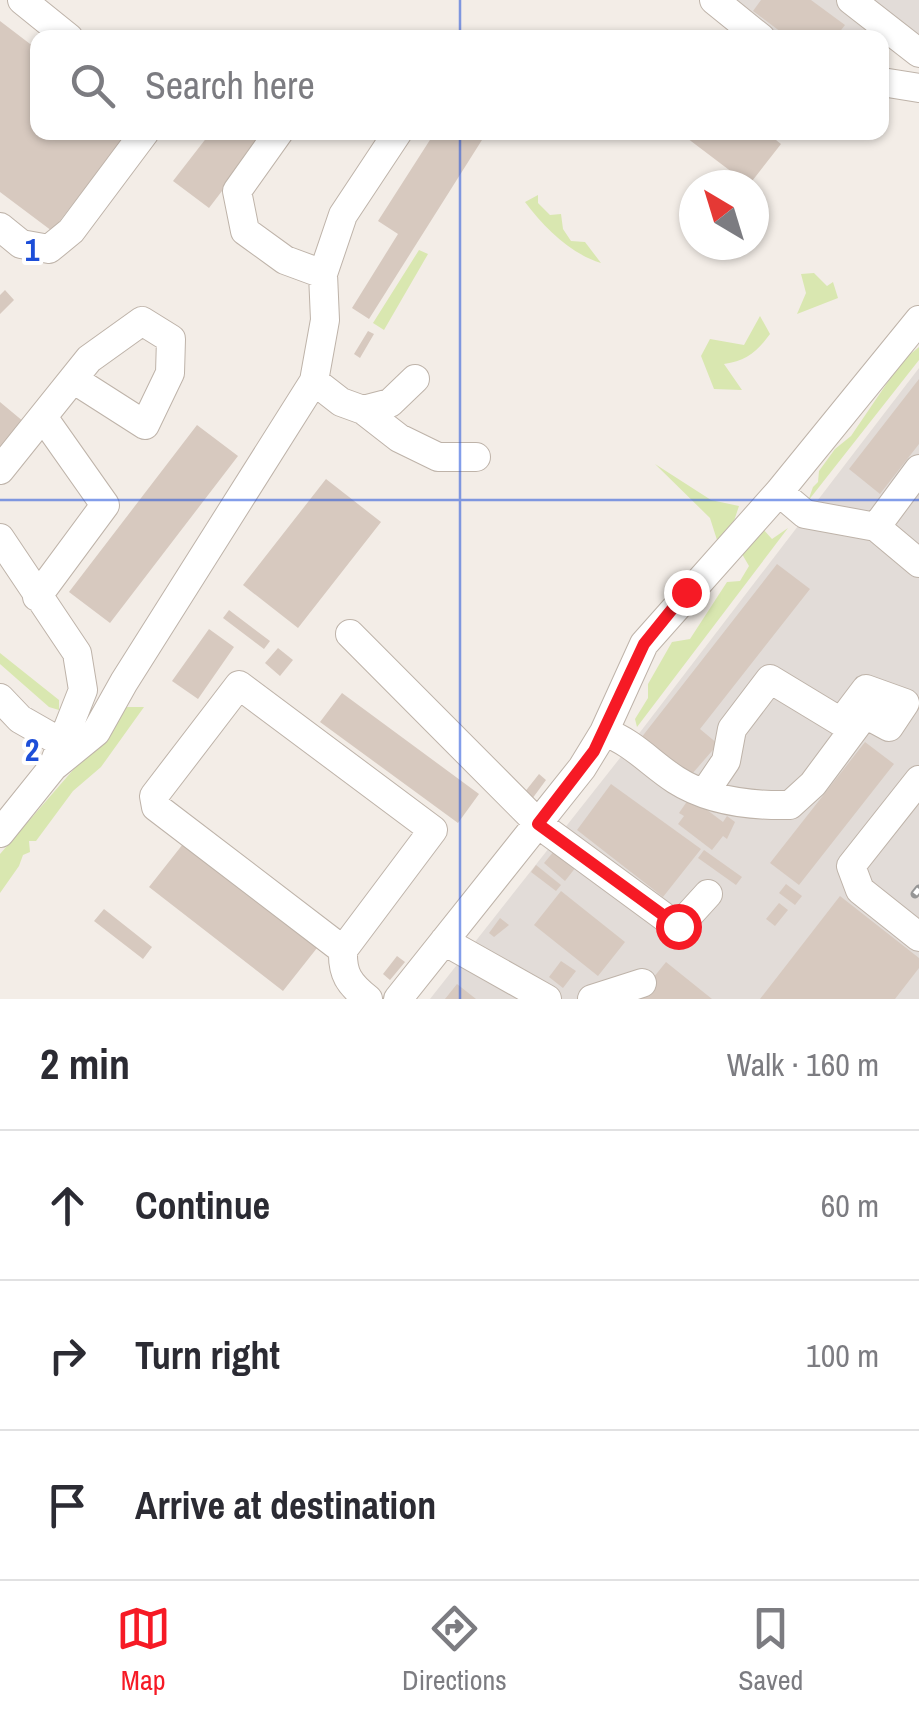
<!DOCTYPE html>
<meta charset="utf-8">
<style>
:root{--surface:#fff;--page:#f7f7f7;--text:#2b2b33;--muted:#7c7c81;--line:#e1e1e2;--accent:#f61a25}
body{margin:0;font-family:"Archivo Narrow",sans-serif;background:var(--page);color:var(--text)}
.compass{position:absolute;left:679px;top:170px;width:90px;height:90px;border-radius:50%;background:var(--surface);box-shadow:0 2px 8px #0004;rotate:322deg}
.stop{position:absolute;width:30px;height:30px;margin:-22px;border:8px solid #f61a25;border-radius:50%;background:#fff}
.stop.end{background:#f61a25;border-color:#fff;box-shadow:0 2px 10px #0008}
.list{margin:0;padding:0;list-style:none}
h2{display:flex;justify-content:space-between;align-items:center;height:130px;margin:0;padding:0 40px;font-size:42px}
h2 small{font-size:32px;font-weight:400;color:var(--muted)}
.list li{display:grid;grid-template-columns:65px 1fr auto;gap:30px;align-items:center;box-sizing:border-box;height:150px;padding:0 40px;border-top:2px solid var(--line)}
.list b{display:block;font-size:38px;white-space:nowrap}
.list em{font-size:32px;font-style:normal;color:var(--muted)}
.icon{flex:none;width:55px;height:55px;fill:none;stroke:currentColor;stroke-width:2;stroke-linecap:round;stroke-linejoin:round}
.map{position:relative;flex:none;width:919px;height:999px;overflow:hidden}
.search{position:absolute;background:var(--surface);box-shadow:0 2px 8px #0004;left:30px;right:30px;top:30px;height:110px;display:flex;align-items:center;gap:25px;box-sizing:border-box;padding:0 35px;border-radius:20px;color:var(--muted);font-size:38px}
.sheet{height:580px;background:var(--surface)}
nav{display:flex;justify-content:space-around;align-items:center;box-sizing:border-box;height:140px;border-top:2px solid var(--line);background:var(--surface);font-size:28px;color:var(--muted)}
nav a{display:grid;justify-items:center;gap:5px}
nav .on{color:var(--accent)}
.map>svg:first-child{display:block}
</style>
<div class="map">
<svg width="919" height="999" viewBox="0 0 919 999">
<rect width="100%" height="100%" fill="#f3ede7"/>
<path fill="#e2dcd8" d="M 724,0 L 919,0 L 919,36 L 902,23 L 882,50 L 882,38 L 774,37 Z
M 919,368 L 919,999 L 430,999 L 631,744 Z"/>
<path fill="#d9e7b0" d="M 538,195 L 538,203 L 550,215 L 561,214 L 563,229 L 571,241 L 585,242 L 601,263 C 569,253 545,228 525,202 Z
M 419,250 L 428,254 L 384,330 L 373,323 Z
M 814,273 L 827,286 L 833,282 L 838,298 L 797,314 L 806,293 L 801,274 Z
M 760,316 L 770,334 C 757,352 746,361 724,364 L 742,390 L 714,389 L 701,356 L 710,339 L 744,345 Z
M 919,347 L 919,360 L 808,501 L 813,487 L 818,482 L 819,471 L 835,449 L 851,436 L 902,361 Z
M 655,464 L 711,500 L 739,506 L 731,530 L 717,540 L 710,518 Z
M 761,527 L 772,539 L 788,528 L 637,727 L 635,719 L 648,698 L 648,684 L 672,642 L 690,639 L 727,582 L 740,581 L 749,566 L 742,554 L 752,533 Z
M 0,653 L 59,700 L 59,710 L 49,707 L 0,664 Z
M 121,707 L 144,707 L 101,767 L 73,791 L 36,841 L 29,841 L 30,852 L 23,855 L 19,866 L 0,893 L 0,854 L 93,747 Z"/>
<path fill="#d7c9bf" d="M 761,0 L 811,0 L 845,25 L 835,38 L 789,38 L 753,11 Z
M 0,21 L 38,50 L 38,132 L 128,132 L 52,231 L 0,192 Z
M 211,132 L 267,132 L 209,208 L 173,181 Z
M 435,132 L 487,132 L 369,319 L 352,308 L 398,234 L 378,221 Z
M 679,132 L 766,132 L 781,144 L 749,185 Z
M 5,290 L 14,300 L 0,314 L 0,295 Z
M 368,331 L 374,334 L 360,358 L 354,354 Z
M 919,379 L 919,444 L 880,494 L 849,469 Z
M 0,402 L 24,422 L 0,450 Z
M 197,425 L 238,456 L 110,623 L 69,592 Z
M 326,479 L 381,522 L 298,628 L 243,585 Z
M 777,564 L 810,589 L 700,729 L 718,744 L 692,774 L 641,738 Z
M 229,610 L 270,641 L 264,649 L 223,618 Z
M 209,629 L 234,647 L 198,699 L 172,681 Z
M 278,648 L 293,660 L 280,676 L 265,663 Z
M 342,693 L 479,794 L 458,823 L 320,722 Z
M 865,742 L 894,764 L 799,885 L 770,863 Z
M 539,774 L 546,780 L 532,799 L 524,793 Z
M 611,784 L 701,849 L 663,897 L 577,830 Z
M 690,797 L 723,822 L 727,816 L 735,822 L 727,839 L 723,836 L 712,850 L 678,824 L 684,816 L 679,813 Z
M 183,844 L 317,948 L 283,991 L 149,887 Z
M 555,850 L 576,867 L 565,881 L 544,863 Z
M 704,850 L 742,877 L 736,885 L 698,858 Z
M 536,865 L 561,885 L 556,891 L 531,872 Z
M 786,884 L 802,896 L 795,905 L 779,893 Z
M 561,891 L 625,942 L 598,976 L 534,925 Z
M 840,896 L 919,958 L 919,968 L 895,999 L 760,999 Z
M 779,903 L 788,910 L 775,926 L 766,919 Z
M 104,909 L 152,947 L 143,959 L 94,921 Z
M 500,918 L 509,925 L 494,937 L 489,933 Z
M 397,956 L 405,962 L 390,980 L 383,974 Z
M 561,961 L 576,971 L 563,988 L 549,977 Z
M 666,962 L 712,999 L 636,999 Z
M 457,984 L 476,999 L 445,999 Z"/>
<g fill="none" stroke-linecap="round" stroke-linejoin="round">
<g stroke="#beb3a9" stroke-width="30">
<path id="minor" d="M 22,0 L 69,38
M 714,0 L 761,38
M 851,0 L 919,53
M 882,82 L 919,88
M 279,132 L 237,191 L 245,231 L 285,260 L 323,274
M 0,227 L 21,244 L 49,249 L 71,231 L 145,132
M 314,381 L 341,402 L 363,410 L 399,438 L 438,457 L 476,457
M 363,410 L 390,403 L 415,379
M 0,470 L 89,359 L 142,321 L 171,339 L 170,373 L 145,425 L 73,379
M 779,492 L 805,514 L 876,527 L 919,563
M 876,527 L 919,469
M 0,538 L 77,653 L 83,690 L 53,766
M 37,597 L 105,505 L 43,417
M 350,634 L 539,824
M 0,698 L 20,719 L 62,743
M 604,732 C 633,742 651,764 676,780 C 709,801 752,806 790,805 L 813,784 L 865,714 L 889,727 L 905,703 L 866,689 L 841,722 L 770,679 L 732,729 L 726,761 L 705,792
M 919,780 L 851,866 L 860,890 L 919,937
M 538,824 L 678,927 L 708,894
M 0,833 L 53,767 L 96,732 L 124,682 L 314,381 L 325,320 L 323,274 L 343,215 L 398,132
M 444,941 L 547,999
M 343,950 L 433,830 L 239,685 L 154,796 L 156,807 L 343,950 C 342,974 349,984 368,999
M 398,999 L 582,768 L 604,732 L 644,644 L 779,492 L 919,320
M 592,999 L 642,983"/>
</g>
<use href="#minor" stroke="#fff" stroke-width="28"/>
<g stroke="#969696" stroke-width="9">
<path id="rail" d="M 915,894 L 919,889"/>
</g>
<use href="#rail" stroke="#fff" stroke-width="5" stroke-dasharray="15" stroke-linecap="butt"/>
</g>
<g fill="none" stroke-linecap="round" stroke-linejoin="round">
<path stroke="#f61a25" stroke-width="12" d="M 678,926 L 538,824 L 594,751 L 644,644 L 686,592"/>
</g>
<path fill="none" stroke="#1d4ed8" stroke-width="2.5" stroke-opacity="0.55" d="M 460,0 L 460,38M 460,132 L 460,999M 0,500 L 919,500"/>
<g font-size="32" text-anchor="middle" font-weight="bold" fill="#1d4ed8" stroke="#fff" stroke-width="8" stroke-linejoin="round" paint-order="stroke">
<text x="32" y="261">1</text>
<text x="32" y="761">2</text>
</g>
</svg>
<svg class="compass" viewBox="-18 -18 36 36"><path d="M0-13l5 13h-10z" fill="#e53935"/><path d="M0 13l5-13h-10z" fill="#7c7c81"/></svg>
<div class="stop" style="left:678px;top:926px"></div>
<div class="stop end" style="left:686px;top:592px"></div>
<div class="search"><svg class="icon" aria-label="search" viewBox="0 0 24 24"><circle cx="10" cy="10" r="6"/><path d="M15 15l6 6"/></svg>Search here</div>
</div>
<section class="sheet">
<h2>2 min<small>Walk · 160 m</small></h2>
<ul class="list">
<li><svg class="icon" aria-label="ahead" viewBox="0 0 24 24"><path d="M12 20V5M6 11l6-6 6 6"/></svg><div><b>Continue</b></div><em>60 m</em></li>
<li><svg class="icon" aria-label="right" viewBox="0 0 24 24"><path d="M7 20v-9h11M14 6l5 5-5 5"/></svg><div><b>Turn right</b></div><em>100 m</em></li>
<li><svg class="icon" aria-label="arrive" viewBox="0 0 24 24"><path d="M6 21V4h12l-3 4 3 4H6"/></svg><div><b>Arrive at destination</b></div></li>
</ul>
</section>
<nav>
<a class="on"><svg class="icon" aria-label="map" viewBox="0 0 24 24"><path d="M3 6l6-2 6 2 6-2v14l-6 2-6-2-6 2zM9 4v14M15 6v14"/></svg>Map</a>
<a><svg class="icon" aria-label="directions" viewBox="0 0 24 24"><path d="M12 3l9 9-9 9-9-9zM9 14v-3h6M13 9l2 2-2 2"/></svg>Directions</a>
<a><svg class="icon" aria-label="saved" viewBox="0 0 24 24"><path d="M7 4h10v16l-5-4-5 4z"/></svg>Saved</a>
</nav>
